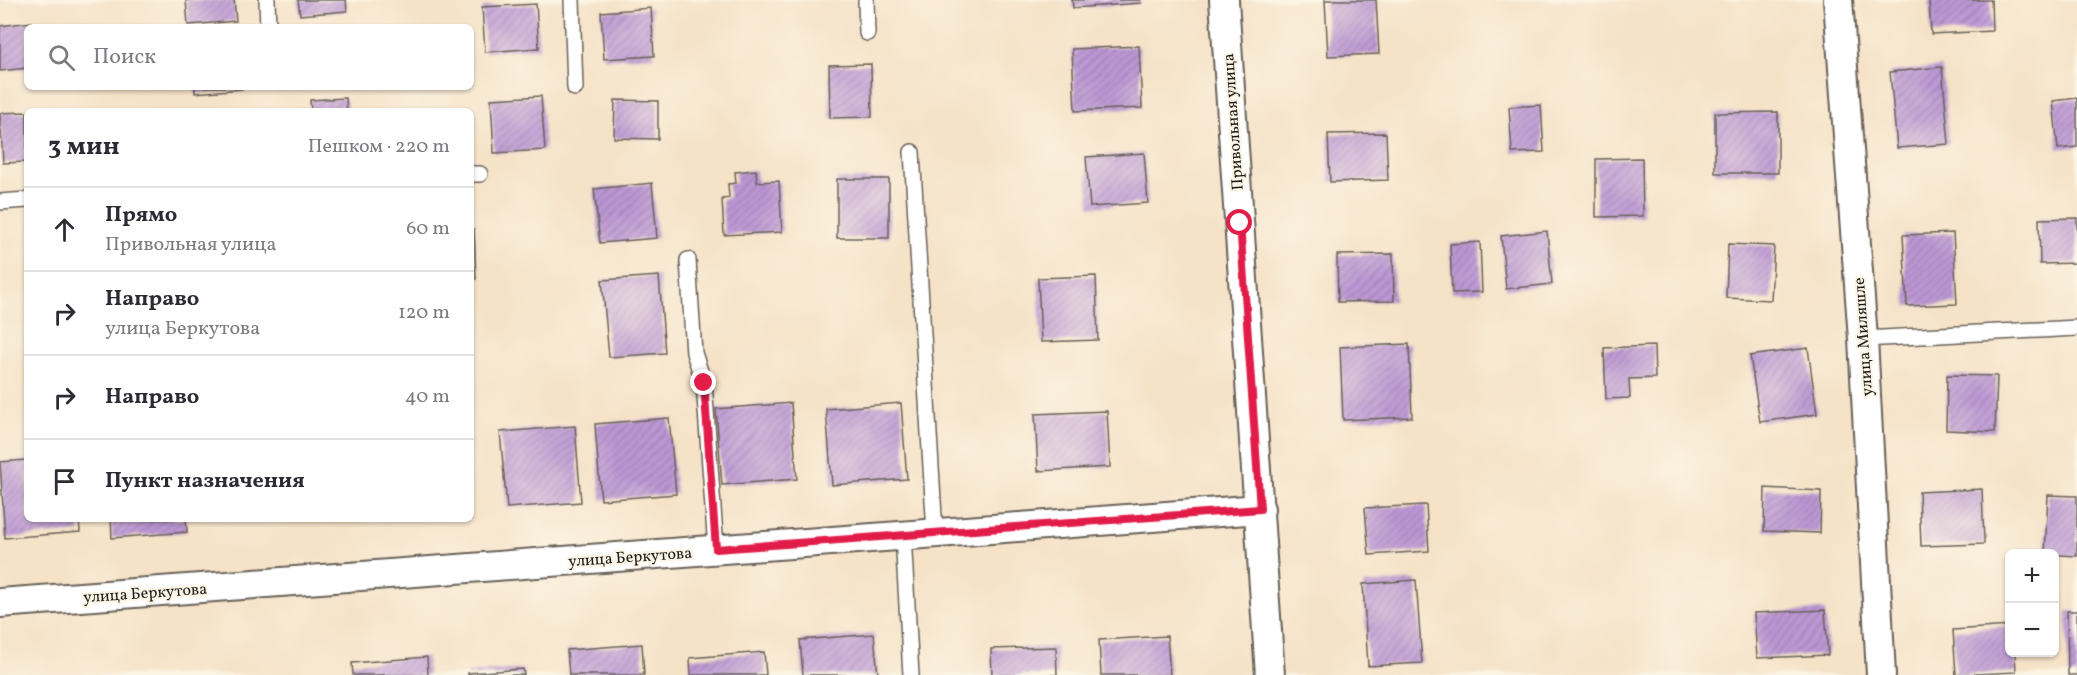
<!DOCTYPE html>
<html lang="ru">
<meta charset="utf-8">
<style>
:root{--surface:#fff;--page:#f7f7f7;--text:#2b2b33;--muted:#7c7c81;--line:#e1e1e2}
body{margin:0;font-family:Vollkorn,serif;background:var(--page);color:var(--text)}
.controls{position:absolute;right:18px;bottom:18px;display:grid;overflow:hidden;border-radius:9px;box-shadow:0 2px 4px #0004}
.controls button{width:54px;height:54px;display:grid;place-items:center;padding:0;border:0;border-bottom:2px solid var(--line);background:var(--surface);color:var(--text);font:30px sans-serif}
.stop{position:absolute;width:18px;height:18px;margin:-14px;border:4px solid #e11d48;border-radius:50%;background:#fff}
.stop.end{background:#e11d48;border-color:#fff;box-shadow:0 2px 6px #0008}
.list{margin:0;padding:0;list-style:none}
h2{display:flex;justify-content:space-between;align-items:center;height:78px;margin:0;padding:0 24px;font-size:26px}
h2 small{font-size:20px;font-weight:400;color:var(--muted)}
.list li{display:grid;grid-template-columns:39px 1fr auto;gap:18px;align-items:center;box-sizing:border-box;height:84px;padding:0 24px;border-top:2px solid var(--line)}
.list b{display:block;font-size:22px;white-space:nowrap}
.list p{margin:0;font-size:20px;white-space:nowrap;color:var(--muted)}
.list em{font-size:20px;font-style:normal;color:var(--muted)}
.icon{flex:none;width:33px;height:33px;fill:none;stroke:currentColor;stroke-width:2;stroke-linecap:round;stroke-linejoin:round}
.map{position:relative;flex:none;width:2077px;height:675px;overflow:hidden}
.search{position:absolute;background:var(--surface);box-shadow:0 2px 4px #0004;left:24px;top:24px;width:450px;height:66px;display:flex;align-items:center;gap:15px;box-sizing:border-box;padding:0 21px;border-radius:9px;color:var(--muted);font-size:22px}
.panel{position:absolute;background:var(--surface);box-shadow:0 2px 4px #0004;left:24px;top:108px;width:450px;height:414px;border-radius:9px}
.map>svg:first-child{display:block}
</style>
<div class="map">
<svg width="2077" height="675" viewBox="0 0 2077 675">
<defs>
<pattern id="building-hatch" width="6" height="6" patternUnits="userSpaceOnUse" patternTransform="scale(1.5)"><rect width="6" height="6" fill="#bd98d5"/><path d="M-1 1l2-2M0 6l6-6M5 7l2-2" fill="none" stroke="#997bac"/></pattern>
</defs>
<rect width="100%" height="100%" fill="#fcf5e5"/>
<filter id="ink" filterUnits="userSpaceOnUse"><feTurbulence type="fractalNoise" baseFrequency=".0167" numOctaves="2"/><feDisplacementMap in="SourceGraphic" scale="12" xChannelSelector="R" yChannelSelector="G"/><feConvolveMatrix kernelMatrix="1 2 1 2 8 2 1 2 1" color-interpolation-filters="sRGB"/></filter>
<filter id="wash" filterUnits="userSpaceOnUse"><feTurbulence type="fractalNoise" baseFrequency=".008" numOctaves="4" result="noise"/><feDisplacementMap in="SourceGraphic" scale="24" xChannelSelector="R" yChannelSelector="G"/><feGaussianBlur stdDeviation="1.35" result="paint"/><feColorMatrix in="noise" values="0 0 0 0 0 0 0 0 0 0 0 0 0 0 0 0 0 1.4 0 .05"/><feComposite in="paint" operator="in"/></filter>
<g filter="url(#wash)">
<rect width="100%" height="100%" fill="#f5e2c7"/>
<g id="blocks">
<path fill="url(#building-hatch)" d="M 186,0 L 234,0 L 236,21 L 188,25 Z
M 298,0 L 346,0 L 347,11 L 300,15 Z
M 1072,0 L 1140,0 L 1141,3 L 1073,8 Z
M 1325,0 L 1376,0 L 1379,54 L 1328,56 Z
M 1929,0 L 1991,0 L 1992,31 L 1931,34 Z
M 536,4 L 539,48 L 485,52 L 482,7 Z
M 651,8 L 654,56 L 604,59 L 601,12 Z
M 32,22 L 33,27 L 27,27 L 27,68 L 0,71 L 0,26 Z
M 1139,46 L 1142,108 L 1075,111 L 1072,49 Z
M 871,64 L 872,117 L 830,118 L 829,65 Z
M 1942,67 L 1949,144 L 1897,148 L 1890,72 Z
M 195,87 L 242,87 L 242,89 L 195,93 Z
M 541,96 L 545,150 L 494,153 L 491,99 Z
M 346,98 L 347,111 L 311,111 L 310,100 Z
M 2077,98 L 2077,147 L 2058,149 L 2053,101 Z
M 615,100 L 658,101 L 658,139 L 614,138 Z
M 1541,105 L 1544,152 L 1512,153 L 1509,107 Z
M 27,112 L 27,162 L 3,163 L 0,113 Z
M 1778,112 L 1778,173 L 1715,173 L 1715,113 Z
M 1386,133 L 1388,180 L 1330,182 L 1328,134 Z
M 1144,153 L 1148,203 L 1090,207 L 1086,157 Z
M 1642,158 L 1643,216 L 1596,217 L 1596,159 Z
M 756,170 L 757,182 L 779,181 L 782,232 L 724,235 L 722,199 L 729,198 L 728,184 L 736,183 L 735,172 Z
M 837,179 L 889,179 L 889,238 L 837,238 Z
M 652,183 L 657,238 L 600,243 L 594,189 Z
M 2077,218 L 2077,263 L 2040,264 L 2039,219 Z
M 471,229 L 474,229 L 476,279 L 471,279 Z
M 1547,231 L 1552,284 L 1506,289 L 1501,236 Z
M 1953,233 L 1957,304 L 1907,306 L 1903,235 Z
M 1480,242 L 1482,292 L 1452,293 L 1450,244 Z
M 1728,244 L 1774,246 L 1771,300 L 1726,298 Z
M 1393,254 L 1394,301 L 1338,302 L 1337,255 Z
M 659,276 L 665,353 L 609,357 L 602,280 Z
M 1096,276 L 1098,340 L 1041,342 L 1038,278 Z
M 1409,344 L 1412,417 L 1343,420 L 1340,347 Z
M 1654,346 L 1655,378 L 1629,379 L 1630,398 L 1606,399 L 1604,348 Z
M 1808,348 L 1817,414 L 1760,422 L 1750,356 Z
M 1947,375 L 1997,376 L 1995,432 L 1946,430 Z
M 791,403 L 797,479 L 722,485 L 716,409 Z
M 901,403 L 907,479 L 832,485 L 826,409 Z
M 1107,411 L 1110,467 L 1038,471 L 1035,414 Z
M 669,418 L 676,494 L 601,500 L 595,424 Z
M 575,426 L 581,502 L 507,508 L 500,432 Z
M 27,460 L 27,519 L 79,519 L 80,532 L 5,538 L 0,462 Z
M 1765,488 L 1821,491 L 1820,533 L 1764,531 Z
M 1982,489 L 1984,544 L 1921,546 L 1919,492 Z
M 2048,495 L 2077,496 L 2077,556 L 2045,554 Z
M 1426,505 L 1429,551 L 1369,555 L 1365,508 Z
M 111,519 L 186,519 L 187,532 L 112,538 Z
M 1416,580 L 1422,663 L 1368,666 L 1363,584 Z
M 1825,610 L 1828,655 L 1757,658 L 1754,613 Z
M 2067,611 L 2077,611 L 2077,675 L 2068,675 Z
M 2010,626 L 2010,652 L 2015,652 L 2016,672 L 1956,675 L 1953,630 Z
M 874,634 L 878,675 L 803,675 L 800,640 Z
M 1167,636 L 1170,675 L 1101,675 L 1099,640 Z
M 642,644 L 644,675 L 569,675 L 567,650 Z
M 1056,647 L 1057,675 L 992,675 L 991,649 Z
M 764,652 L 766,675 L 691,675 L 690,658 Z
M 427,657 L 428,675 L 353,675 L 352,663 Z
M 523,669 L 524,675 L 468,675 L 468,673 Z"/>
</g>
</g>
<g filter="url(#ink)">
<use href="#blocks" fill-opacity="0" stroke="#686158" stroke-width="1.5"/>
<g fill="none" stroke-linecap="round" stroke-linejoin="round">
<g stroke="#686158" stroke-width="18">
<path id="lane" d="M 267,0 L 268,27
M 572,0 L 575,88
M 866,0 L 867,33
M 912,152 L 935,533
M 471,174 L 480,174
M 0,202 L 27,200
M 688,260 L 694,353 L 704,383 L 716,549
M 1863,339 L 2077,328
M 903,535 L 911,675"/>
</g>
<g stroke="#686158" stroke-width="32">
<path id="street" d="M 1224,0 L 1270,675
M 1838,0 L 1863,339 L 1881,675
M 0,603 L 1260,509"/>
</g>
<use href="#lane" stroke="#fff" stroke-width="15"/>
<use href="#street" stroke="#fff" stroke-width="28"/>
</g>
</g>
<g fill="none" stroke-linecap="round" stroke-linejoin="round" filter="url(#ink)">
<path stroke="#e11d48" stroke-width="8" d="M 704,383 L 716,549 L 1260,509 L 1240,223"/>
</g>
<g text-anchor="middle" stroke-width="4.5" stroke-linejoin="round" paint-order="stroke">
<g font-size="16" fill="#1c1c1c" stroke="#fcf5e5">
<text transform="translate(1232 122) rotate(-94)" y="6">Привольная улица</text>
<text transform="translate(1862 337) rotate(-94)" y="6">улица Миляшле</text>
<text transform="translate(630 556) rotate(-4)" y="6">улица Беркутова</text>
<text transform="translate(145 592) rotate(-4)" y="6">улица Беркутова</text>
</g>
</g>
</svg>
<div class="controls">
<button>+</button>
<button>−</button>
</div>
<div class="stop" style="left:1240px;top:223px"></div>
<div class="stop end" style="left:704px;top:383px"></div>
<div class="search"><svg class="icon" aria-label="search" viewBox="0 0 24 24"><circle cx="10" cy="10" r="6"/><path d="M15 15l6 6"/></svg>Поиск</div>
<section class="panel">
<h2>3 мин<small>Пешком · 220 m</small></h2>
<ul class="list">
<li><svg class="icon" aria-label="ahead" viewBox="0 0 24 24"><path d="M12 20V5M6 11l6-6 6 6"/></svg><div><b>Прямо</b><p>Привольная улица</p></div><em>60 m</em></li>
<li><svg class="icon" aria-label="right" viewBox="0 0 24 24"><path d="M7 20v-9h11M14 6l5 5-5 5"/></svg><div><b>Направо</b><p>улица Беркутова</p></div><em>120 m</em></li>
<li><svg class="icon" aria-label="right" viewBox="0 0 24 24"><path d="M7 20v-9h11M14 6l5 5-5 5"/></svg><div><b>Направо</b></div><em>40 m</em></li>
<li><svg class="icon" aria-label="arrive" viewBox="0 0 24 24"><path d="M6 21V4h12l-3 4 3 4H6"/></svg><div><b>Пункт назначения</b></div></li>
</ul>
</section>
</div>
